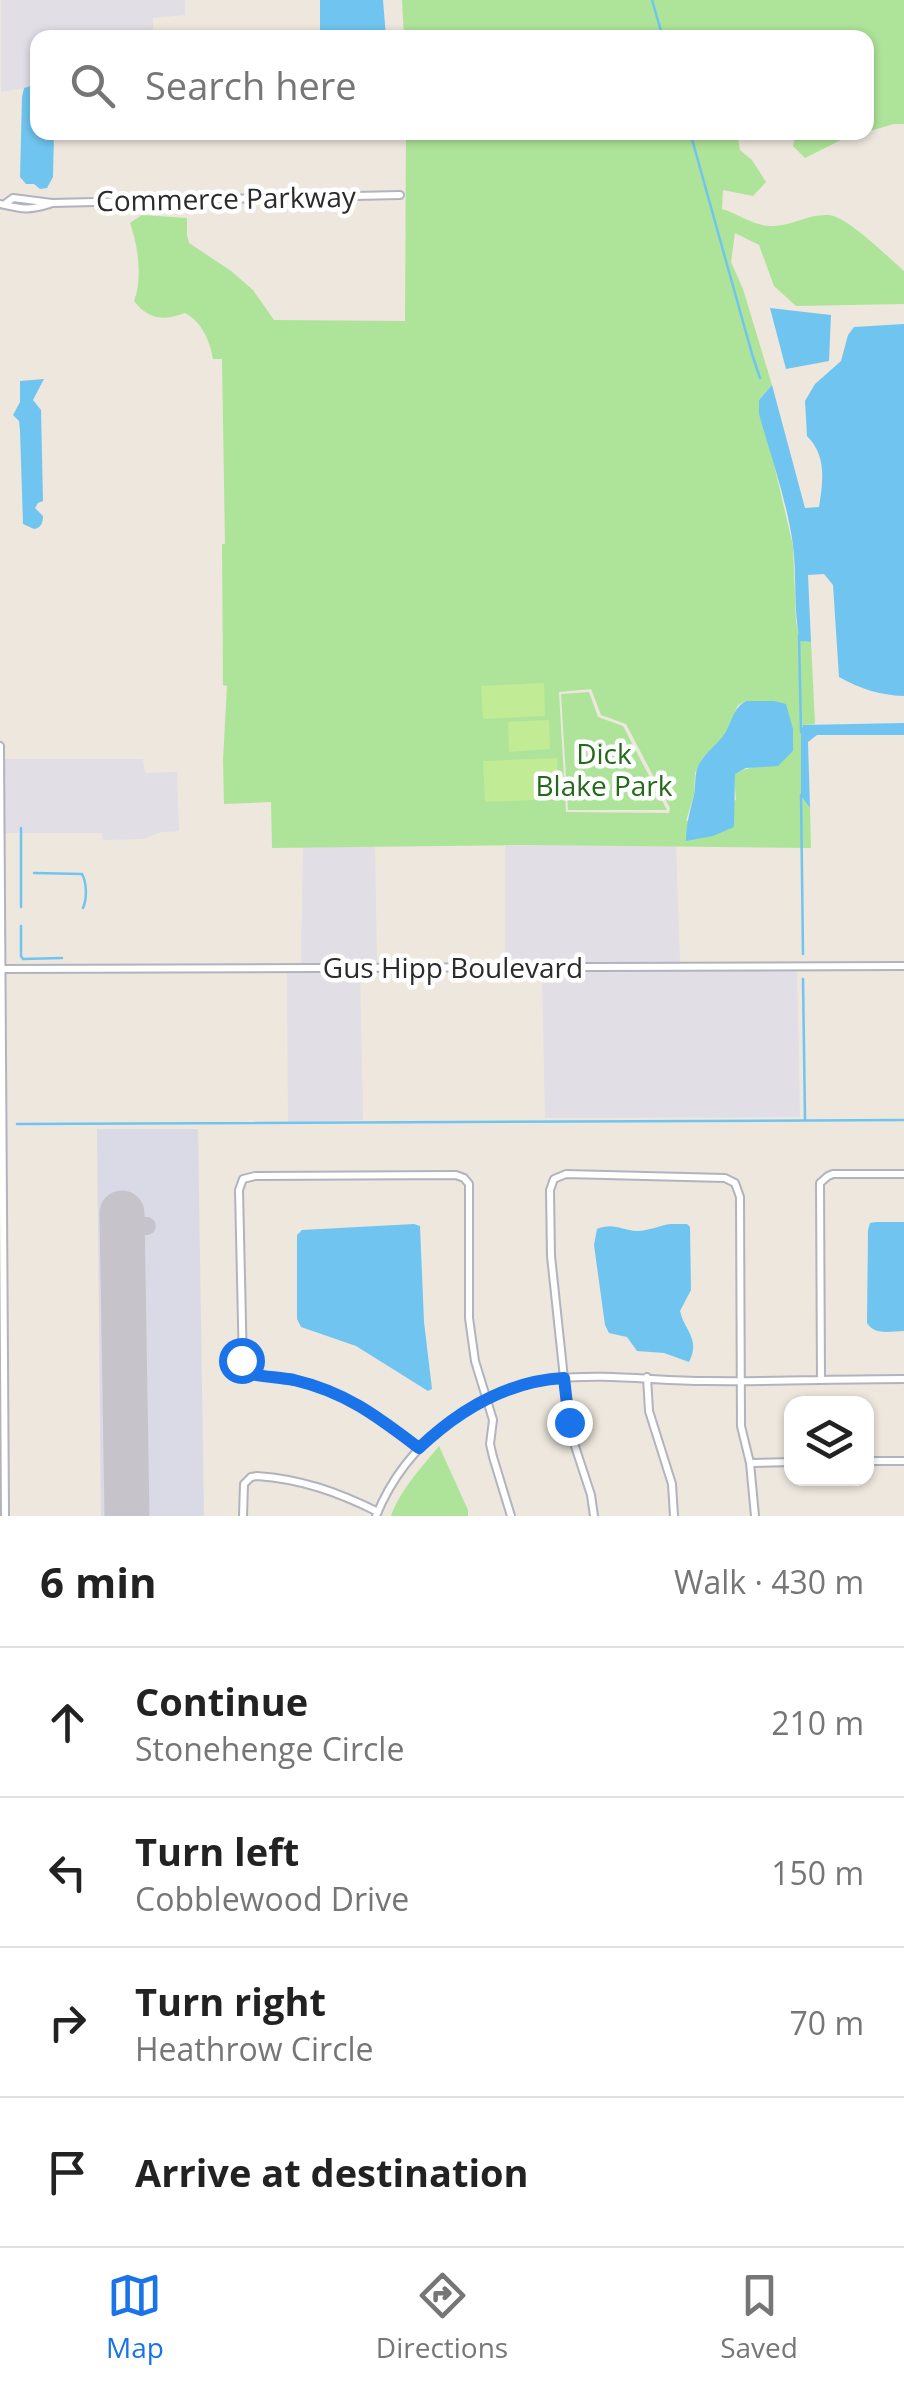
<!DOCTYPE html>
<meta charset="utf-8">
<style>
:root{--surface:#fff;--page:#f6f6f6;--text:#222;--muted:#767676;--line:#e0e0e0;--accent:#1a73e8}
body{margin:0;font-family:"Open Sans",sans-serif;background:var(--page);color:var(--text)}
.controls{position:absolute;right:30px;bottom:30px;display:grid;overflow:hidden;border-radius:20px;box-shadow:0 2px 8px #0004}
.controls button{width:90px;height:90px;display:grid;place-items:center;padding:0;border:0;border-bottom:2px solid var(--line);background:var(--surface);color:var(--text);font:50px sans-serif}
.stop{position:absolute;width:30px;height:30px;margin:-22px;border:8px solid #1a73e8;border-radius:50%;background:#fff}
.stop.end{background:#1a73e8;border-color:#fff;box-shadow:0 2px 10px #0008}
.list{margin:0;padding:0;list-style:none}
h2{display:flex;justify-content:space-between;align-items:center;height:130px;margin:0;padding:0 40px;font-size:42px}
h2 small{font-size:32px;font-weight:400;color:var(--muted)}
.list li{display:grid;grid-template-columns:65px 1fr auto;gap:30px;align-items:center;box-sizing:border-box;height:150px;padding:0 40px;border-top:2px solid var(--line)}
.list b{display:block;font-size:38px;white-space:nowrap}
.list p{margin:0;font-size:32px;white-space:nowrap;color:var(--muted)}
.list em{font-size:32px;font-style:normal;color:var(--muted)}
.icon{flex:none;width:55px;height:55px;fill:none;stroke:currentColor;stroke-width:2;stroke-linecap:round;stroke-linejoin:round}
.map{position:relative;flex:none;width:904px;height:1516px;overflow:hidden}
.search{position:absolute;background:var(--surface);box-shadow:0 2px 8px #0004;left:30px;right:30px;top:30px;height:110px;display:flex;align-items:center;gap:25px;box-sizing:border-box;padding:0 35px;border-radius:20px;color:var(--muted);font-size:38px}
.sheet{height:730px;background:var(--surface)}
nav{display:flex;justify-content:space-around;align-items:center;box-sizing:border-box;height:140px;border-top:2px solid var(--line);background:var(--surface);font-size:28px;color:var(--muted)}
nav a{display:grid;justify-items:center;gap:5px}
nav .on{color:var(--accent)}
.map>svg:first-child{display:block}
</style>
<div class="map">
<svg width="904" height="1516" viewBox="0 0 904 1516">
<rect width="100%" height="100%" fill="#ede7dd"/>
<path fill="#e1dee6" d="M 1,0 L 185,0 L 185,15 L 153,18 L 153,37 L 38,38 L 37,86 L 1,92 Z
M 4,759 L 143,759 L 145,773 L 177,772 L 179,831 L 162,832 L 142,839 L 103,840 L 102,833 L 5,833 Z
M 531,845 L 676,846 L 680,963 L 505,964 L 505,846 Z
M 375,846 L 377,964 L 301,964 L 303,847 Z
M 797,970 L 800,1117 L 545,1118 L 542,971 Z
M 287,972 L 360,972 L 363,1120 L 288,1122 Z"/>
<path fill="#d9dae6" d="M 97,1129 L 198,1129 L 204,1516 L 101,1516 Z"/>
<path fill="#aee499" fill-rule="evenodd" d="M 402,0 L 904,0 L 904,124 L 894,124 L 866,132 L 866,38 L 404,37 Z
M 796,132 L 866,132 L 843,139 L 805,158 L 793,146 Z
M 406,133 L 737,133 L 740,150 L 752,160 L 766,182 L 753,196 L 723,190 L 722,209 C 739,214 755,227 774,226 C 792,225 810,214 828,215 C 846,215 889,258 904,271 L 904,304 L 796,306 L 774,286 L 759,245 L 735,233 L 731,262 L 743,289 L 772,385 L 759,400 L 793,546 L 796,621 L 800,641 L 811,642 L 815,724 L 803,725 L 801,796 L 810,808 L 811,848 L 531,845 L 272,848 L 271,802 L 224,804 L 223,760 L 227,686 L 223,685 L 222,544 L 225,544 L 222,359 L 213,359 C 210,341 202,322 185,313 C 163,321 149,320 134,301 C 143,278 138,246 130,223 L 142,215 L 187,218 L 187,235 L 189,243 L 231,271 L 253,290 L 274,320 L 405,321 ZM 591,689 L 601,715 L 626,724 L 670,808 L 669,813 L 566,812 L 559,692 ZM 746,701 L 774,701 L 793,751 C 771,769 755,763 734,774 L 736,800 L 686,821 L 694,795 L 695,773 L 702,759 L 717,744 L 727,730 L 738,705 Z
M 589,692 L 598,717 L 623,726 L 667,810 L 568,810 L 561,694 Z
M 439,1446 L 468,1510 L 468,1516 L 391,1516 C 400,1490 422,1467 439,1446 Z"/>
<path fill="#c1eb95" d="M 544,683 L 545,716 L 483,719 L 481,686 Z
M 549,720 L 550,749 L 509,752 L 508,722 Z
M 557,758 L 559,799 L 485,802 L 483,761 Z"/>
<path fill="#70c5f0" d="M 320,0 L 383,0 L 386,37 L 320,37 Z
M 31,86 L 37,86 L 38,132 L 54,133 L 53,177 L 47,188 L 40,189 L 34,184 L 26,184 L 20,177 L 22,97 L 24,88 Z
M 770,308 L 831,315 L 829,361 L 786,369 Z
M 904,324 L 904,696 C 879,695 861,689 839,677 L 833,585 L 824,574 L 808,575 L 811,642 L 800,641 C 793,609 797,577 793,545 C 787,501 771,457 759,414 L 759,400 L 772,385 L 805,508 L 819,507 C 823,481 827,456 807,436 L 805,401 L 815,384 L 841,361 L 848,335 L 854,327 Z
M 44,379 L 33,400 L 41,410 L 43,501 L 38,503 L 35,508 L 43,516 C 43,523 41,528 34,529 L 23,524 L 20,431 L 19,421 L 13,415 L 20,402 L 20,381 Z
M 746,701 L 774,701 L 786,704 L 793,729 L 793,751 L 778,766 L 746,768 L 735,774 L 734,827 L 713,836 L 686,841 C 686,825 690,811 694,795 C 696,784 694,774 699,764 C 706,752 717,745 725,733 C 732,722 733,708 746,701 Z
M 904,723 L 904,735 L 817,735 L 808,742 L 810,808 L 801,796 L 801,734 L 803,725 Z
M 876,1222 L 904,1222 L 904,1331 C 890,1331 875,1336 867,1323 L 868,1230 L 870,1223 Z
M 414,1224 L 420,1226 L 424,1322 L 432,1389 L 428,1391 L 356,1346 L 301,1327 L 297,1319 L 297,1235 L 302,1230 Z
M 671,1224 L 687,1224 L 690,1227 L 691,1290 L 680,1311 C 684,1330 701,1339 689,1362 L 664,1353 L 637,1351 L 627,1337 L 609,1333 L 605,1325 L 594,1245 L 597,1229 C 612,1222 622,1230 637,1231 C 649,1231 660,1225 671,1224 Z"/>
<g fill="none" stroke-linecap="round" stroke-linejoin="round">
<path stroke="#70c5f0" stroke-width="2.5" d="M 652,0 L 663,38
M 690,132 L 752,354 L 760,378
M 799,635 L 801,732
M 801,795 L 803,954
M 21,828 L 21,907
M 34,873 L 82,874 C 87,883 87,899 83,908
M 21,926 L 21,956 L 23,959 L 62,958
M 803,979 L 805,1119
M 17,1124 L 904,1120"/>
<path stroke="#c6c4ca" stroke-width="18" d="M 122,1224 L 147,1226"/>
<path stroke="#c6c4ca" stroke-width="45" d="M 122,1213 L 127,1516"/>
<g stroke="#b1b3bf" stroke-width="10">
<path id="minor" d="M 0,204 C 22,209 27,211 50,204
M 5,204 L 13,198 L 52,203 L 400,195
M 0,746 L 5,1516
M 1,969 L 904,966
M 647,1377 L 649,1411 L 672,1484 L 674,1516
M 821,1379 L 820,1183 L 828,1176 L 833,1174 L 904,1174
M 419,1448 C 379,1417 345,1392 294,1380 C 278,1377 262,1377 247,1373 L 243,1367 L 239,1190 L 243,1179 L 255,1176 L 456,1175 L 464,1178 L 469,1184 L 469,1318 L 475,1361 L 493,1420 L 490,1444 L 493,1457 L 511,1516
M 866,1461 L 904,1461
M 750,1463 L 792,1462
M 243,1516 L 244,1484 L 251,1477 L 257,1476 C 301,1479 338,1492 378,1512
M 376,1516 C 405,1444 476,1387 554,1379 C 605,1373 656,1381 706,1381 C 772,1382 838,1379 904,1379
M 594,1516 L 591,1495 L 571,1434 L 564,1378 L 551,1256 L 550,1190 L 554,1179 L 566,1174 L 725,1178 L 735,1183 L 740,1197 L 741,1426 L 750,1463 L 755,1516"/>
</g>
<use href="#minor" stroke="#fff" stroke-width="6"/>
</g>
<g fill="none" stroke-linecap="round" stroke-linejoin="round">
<path stroke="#1a73e8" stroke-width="12" d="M 241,1360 L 247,1373 C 262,1377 278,1377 294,1380 C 346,1392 378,1417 419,1448 C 459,1410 507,1381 564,1378 L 569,1422"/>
</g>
<g text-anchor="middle" stroke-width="9" stroke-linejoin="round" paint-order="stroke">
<g font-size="28" fill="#2b2b2b" stroke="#fff">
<text transform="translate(226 199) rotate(-1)" y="10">Commerce Parkway</text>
<text x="453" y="978">Gus Hipp Boulevard</text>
</g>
<g font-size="28" fill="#256a1a" stroke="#fff">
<text x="604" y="764">Dick<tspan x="604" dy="32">Blake Park</tspan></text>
</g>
</g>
</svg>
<div class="controls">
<button><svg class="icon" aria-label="layers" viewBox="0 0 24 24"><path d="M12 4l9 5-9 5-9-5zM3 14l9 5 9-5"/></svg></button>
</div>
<div class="stop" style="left:241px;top:1360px"></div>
<div class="stop end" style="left:569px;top:1422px"></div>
<div class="search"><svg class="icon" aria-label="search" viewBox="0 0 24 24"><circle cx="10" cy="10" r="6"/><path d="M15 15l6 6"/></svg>Search here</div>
</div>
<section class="sheet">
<h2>6 min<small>Walk · 430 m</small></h2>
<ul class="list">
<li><svg class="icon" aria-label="ahead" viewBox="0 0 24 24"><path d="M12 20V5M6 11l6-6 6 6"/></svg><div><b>Continue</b><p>Stonehenge Circle</p></div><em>210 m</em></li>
<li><svg class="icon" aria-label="left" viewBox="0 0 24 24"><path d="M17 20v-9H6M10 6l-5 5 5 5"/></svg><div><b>Turn left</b><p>Cobblewood Drive</p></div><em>150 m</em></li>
<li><svg class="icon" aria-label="right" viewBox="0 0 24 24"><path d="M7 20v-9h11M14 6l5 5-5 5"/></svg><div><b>Turn right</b><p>Heathrow Circle</p></div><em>70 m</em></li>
<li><svg class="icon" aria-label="arrive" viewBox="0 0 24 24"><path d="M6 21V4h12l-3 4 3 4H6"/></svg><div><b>Arrive at destination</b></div></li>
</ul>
</section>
<nav>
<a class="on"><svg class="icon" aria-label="map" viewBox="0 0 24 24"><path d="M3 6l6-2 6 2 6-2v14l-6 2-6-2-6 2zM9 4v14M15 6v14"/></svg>Map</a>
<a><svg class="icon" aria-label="directions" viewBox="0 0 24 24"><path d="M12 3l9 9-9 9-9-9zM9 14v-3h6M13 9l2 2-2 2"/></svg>Directions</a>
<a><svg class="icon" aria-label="saved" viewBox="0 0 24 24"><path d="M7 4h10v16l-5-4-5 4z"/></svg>Saved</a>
</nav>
